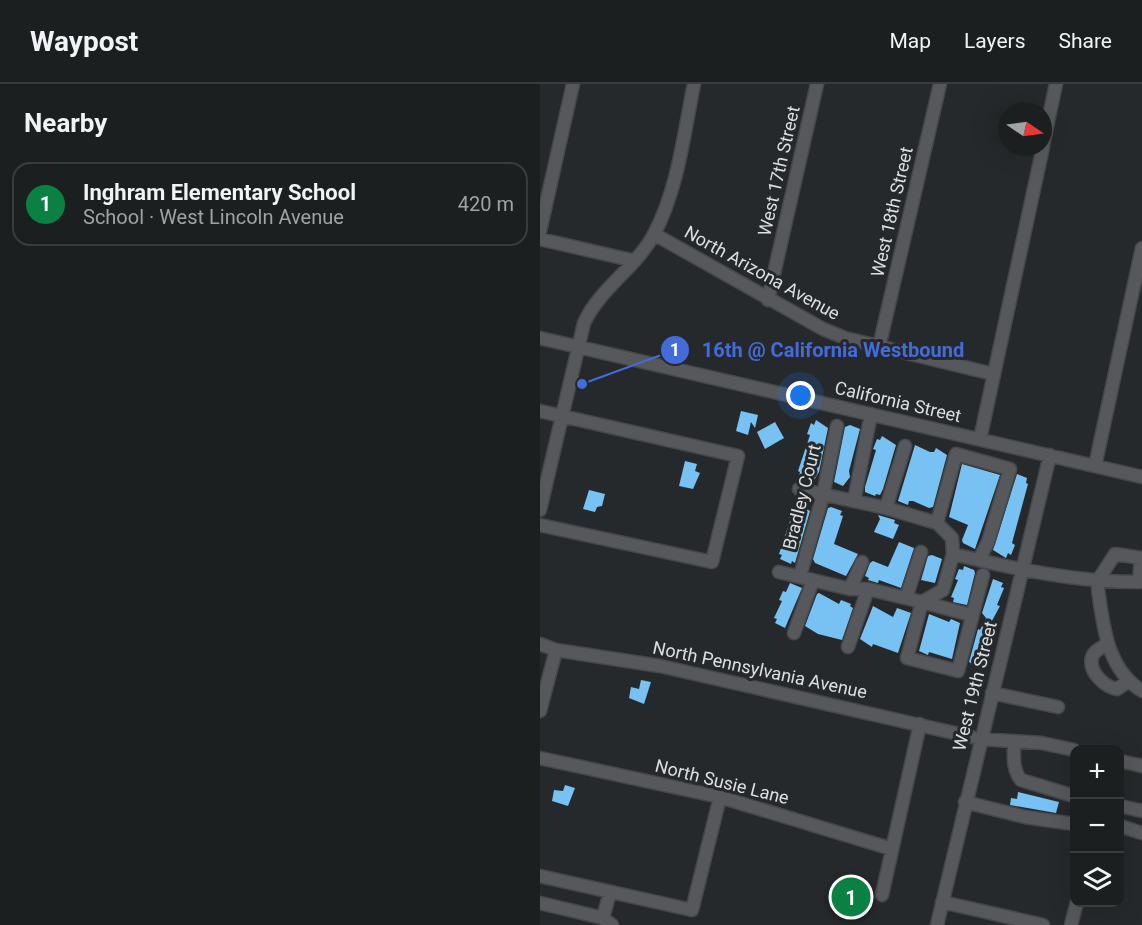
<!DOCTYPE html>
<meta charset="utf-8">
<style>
:root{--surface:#1c1f20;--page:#292c2d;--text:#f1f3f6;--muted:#a0a2a5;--line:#3a3d3e;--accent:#0b8043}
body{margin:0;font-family:Roboto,sans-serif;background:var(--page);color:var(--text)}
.controls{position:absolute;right:18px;bottom:18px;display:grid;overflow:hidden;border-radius:12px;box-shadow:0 6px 24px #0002}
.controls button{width:54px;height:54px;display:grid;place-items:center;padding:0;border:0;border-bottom:2px solid var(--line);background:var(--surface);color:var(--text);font:30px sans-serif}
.compass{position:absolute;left:458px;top:18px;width:54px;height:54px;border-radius:50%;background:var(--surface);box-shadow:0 6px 24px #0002;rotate:103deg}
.you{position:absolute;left:261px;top:312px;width:21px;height:21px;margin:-15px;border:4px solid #fff;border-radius:50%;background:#1a73e8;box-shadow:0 0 0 9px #1a73e833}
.badge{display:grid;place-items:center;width:39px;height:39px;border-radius:50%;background:var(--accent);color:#fff;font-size:20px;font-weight:700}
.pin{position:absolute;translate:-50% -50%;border:3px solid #fff;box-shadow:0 2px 6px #0006}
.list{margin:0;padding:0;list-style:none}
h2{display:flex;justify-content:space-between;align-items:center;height:78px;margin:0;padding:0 24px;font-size:26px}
h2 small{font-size:20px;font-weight:400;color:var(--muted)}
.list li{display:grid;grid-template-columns:39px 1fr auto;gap:18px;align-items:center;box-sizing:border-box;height:84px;margin:0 12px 12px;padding:0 12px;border:2px solid var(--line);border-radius:18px}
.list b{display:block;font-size:22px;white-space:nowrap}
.list p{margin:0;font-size:20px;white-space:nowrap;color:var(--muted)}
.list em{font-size:20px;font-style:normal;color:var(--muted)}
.icon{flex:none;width:33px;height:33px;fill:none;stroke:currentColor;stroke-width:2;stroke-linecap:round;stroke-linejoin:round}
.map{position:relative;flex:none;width:602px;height:841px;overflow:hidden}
header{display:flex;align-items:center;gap:36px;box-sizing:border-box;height:84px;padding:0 30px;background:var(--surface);border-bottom:2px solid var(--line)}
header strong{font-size:28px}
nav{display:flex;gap:33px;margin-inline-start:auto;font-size:21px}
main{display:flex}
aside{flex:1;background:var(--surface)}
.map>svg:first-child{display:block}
</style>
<header>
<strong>Waypost</strong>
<nav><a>Map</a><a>Layers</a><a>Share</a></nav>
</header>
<main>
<aside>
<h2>Nearby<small></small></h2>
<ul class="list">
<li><span class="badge">1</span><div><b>Inghram Elementary School</b><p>School · West Lincoln Avenue</p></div><em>420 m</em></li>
</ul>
</aside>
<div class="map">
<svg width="602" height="841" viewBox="0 0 602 841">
<rect width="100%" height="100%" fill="#26292b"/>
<path fill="#77c1f3" d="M 201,327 L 218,331 L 215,344 L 211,338 L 208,351 L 196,347 Z
M 276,336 L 288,344 L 279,388 L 274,396 L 270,394 L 269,397 L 259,392 L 260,388 L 258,387 L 270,351 L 267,350 L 271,339 L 274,341 Z
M 235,338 L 244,354 L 225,365 L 217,348 Z
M 310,341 L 320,345 L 309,387 L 310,393 L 303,402 L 294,398 L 305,343 Z
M 342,352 L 356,361 L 343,405 L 340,411 L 336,410 L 335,412 L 325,408 L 325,403 L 336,366 L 333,365 L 337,355 L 340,356 Z
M 375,361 L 390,368 L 394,368 L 396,364 L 407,371 L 393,423 L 389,424 L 373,417 L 369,417 L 368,421 L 358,417 Z
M 145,377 L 157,380 L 155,387 L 160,389 L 153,405 L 139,402 Z
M 422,380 L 460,391 L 435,465 L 423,459 L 422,456 L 428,441 L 409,433 Z
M 477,390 L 487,394 L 486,399 L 488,400 L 472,459 L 475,461 L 471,471 L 468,469 L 466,474 L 453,466 Z
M 49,406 L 65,410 L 62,422 L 57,423 L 55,428 L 43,425 Z
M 257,419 L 270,427 L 255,479 L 252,477 L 251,480 L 240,475 L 242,471 L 239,470 L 251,434 L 248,433 L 252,422 L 255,424 Z
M 291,423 L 302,427 L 300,431 L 303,432 L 294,460 L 318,470 L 306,492 L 275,479 L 273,475 L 288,424 Z
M 338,431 L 355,436 L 354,439 L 359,441 L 353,455 L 334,448 L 340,435 Z
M 359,458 L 374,464 L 361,504 L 339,496 L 338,499 L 328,496 L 329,494 L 325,492 L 330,479 L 333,477 L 348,483 Z
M 392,471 L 402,475 L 395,499 L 381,496 L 388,472 Z
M 424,482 L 434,486 L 435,489 L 427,521 L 413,518 L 414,514 L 411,513 L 418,496 L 415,495 L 419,485 L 423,486 Z
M 453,495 L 463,499 L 461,503 L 464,504 L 457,521 L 460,522 L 447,546 L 451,548 L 449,552 L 452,553 L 445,570 L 449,572 L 445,582 L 442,580 L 440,585 L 429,578 L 438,545 L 440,546 L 446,534 L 442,529 Z
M 250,499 L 262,504 L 245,544 L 235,539 L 237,535 L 234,534 L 242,517 L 239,516 L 243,507 L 246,508 Z
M 279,509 L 299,520 L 301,516 L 311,520 L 310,522 L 313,524 L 302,556 L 278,550 L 265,542 L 277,510 Z
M 333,522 L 353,533 L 357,524 L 371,529 L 358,569 L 333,560 L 332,563 L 320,555 Z
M 389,530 L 409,538 L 411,535 L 420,539 L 412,575 L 389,568 L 388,571 L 379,567 Z
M 101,596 L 111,598 L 104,620 L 89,614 L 91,603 L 99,605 Z
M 25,701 L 35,704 L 28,722 L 12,717 L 14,706 L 23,707 Z
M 478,708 L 519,718 L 516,729 L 470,721 L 471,714 L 477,715 Z"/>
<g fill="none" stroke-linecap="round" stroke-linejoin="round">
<g stroke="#454748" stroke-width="15">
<path id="minor" d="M 503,61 L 516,0
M 0,147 L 33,0
M 114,150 L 283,245 L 305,254 L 453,290
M 0,155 L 95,177
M 228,216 L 277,0
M 0,254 L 602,393
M 339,263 L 400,0
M 0,327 L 198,372 L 172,478 L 0,441
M 440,355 L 503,63
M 555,382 L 602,164
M 314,417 L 331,330
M 346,424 L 365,362
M 0,426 L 44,239 C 60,204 96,184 114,150 C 138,105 144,49 154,0
M 397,439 L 416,370 L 470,385 L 448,458 L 439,476
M 413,470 C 475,485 535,498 599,498 L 601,474 L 575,470 L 557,498 C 563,538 565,584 602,607
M 239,488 L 310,505 L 328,505 L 382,518 L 403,506 L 413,470 L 412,454 L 397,439 L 346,424 L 259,405
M 260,492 L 283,411 L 297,342
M 310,505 L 322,478
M 366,514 L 381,468
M 431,531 L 382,518 L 367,574 L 418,587 L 443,491
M 254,549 L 273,496
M 0,560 L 16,566 L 120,582 L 432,653
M 567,560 C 561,564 554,567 552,573 C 548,588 565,603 577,605 L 587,598
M 308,563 L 328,505
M 452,609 L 518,623
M 0,627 L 16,566
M 440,655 L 502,659 L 534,666
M 474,657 C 474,671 472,685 481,696 L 534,712
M 0,674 L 180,713 L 352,765
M 580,677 L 602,682
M 425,718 L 485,733 L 534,740
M 580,722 L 602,727
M 580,742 L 602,749
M 0,792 L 152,826 L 180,713
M 342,811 L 380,640
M 402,818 L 503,841
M 0,819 L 63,834 L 72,841
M 63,834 L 70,808
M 397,841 L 510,371
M 531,841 L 537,818"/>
</g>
<use href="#minor" stroke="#56585b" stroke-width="12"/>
</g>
<g text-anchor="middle" stroke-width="6" stroke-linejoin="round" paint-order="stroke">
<g font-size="18" fill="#dddfe0" stroke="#26292b">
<text transform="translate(239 87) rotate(-77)" y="6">West 17th Street</text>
<text transform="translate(352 128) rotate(-77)" y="6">West 18th Street</text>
<text transform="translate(222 189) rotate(29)" y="6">North Arizona Avenue</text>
<text transform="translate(358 318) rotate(13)" y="6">California Street</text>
<text transform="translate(262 413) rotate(-76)" y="6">Bradley Court</text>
<text transform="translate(220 586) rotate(12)" y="6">North Pennsylvania Avenue</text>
<text transform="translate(435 602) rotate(-76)" y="6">West 19th Street</text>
<text transform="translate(182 698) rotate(14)" y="6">North Susie Lane</text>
</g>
</g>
<path fill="none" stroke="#436bda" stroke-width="2" d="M42 300L135 266"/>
<g fill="#436bda" stroke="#26292b" stroke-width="2">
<circle cx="42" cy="300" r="6"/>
<circle cx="135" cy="266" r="15"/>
</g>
<g font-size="18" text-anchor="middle" font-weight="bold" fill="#fff">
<text x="135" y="272">1</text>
</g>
<g font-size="20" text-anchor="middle" font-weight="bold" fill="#436bda" stroke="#26292b" stroke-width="6" stroke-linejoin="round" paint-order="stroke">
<text x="293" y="273">16th @ California Westbound</text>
</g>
</svg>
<div class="controls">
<button>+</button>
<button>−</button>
<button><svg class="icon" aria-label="layers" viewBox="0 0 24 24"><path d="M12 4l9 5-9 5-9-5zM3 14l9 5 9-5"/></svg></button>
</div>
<svg class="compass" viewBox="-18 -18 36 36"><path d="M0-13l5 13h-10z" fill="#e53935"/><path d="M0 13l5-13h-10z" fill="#a0a2a5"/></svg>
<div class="you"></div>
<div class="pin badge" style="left:311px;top:813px">1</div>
</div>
</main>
